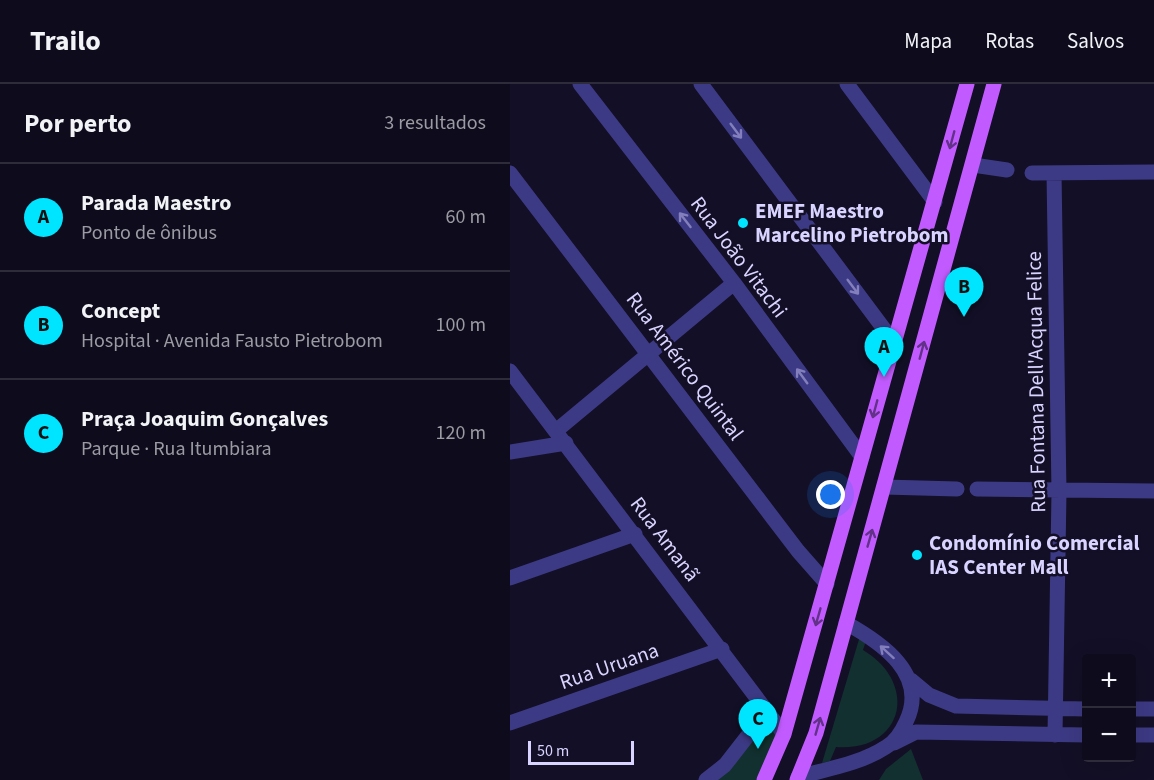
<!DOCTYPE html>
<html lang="pt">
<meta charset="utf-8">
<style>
:root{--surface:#0e0b1c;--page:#171425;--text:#f1f3f6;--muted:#9b9ba3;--line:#2e2b3b;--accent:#00e5ff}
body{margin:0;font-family:"Source Sans 3",sans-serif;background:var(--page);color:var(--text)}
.controls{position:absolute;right:18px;bottom:18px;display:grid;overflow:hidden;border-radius:6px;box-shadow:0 6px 24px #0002}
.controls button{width:54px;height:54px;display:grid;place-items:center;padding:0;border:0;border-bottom:2px solid var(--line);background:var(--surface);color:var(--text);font:30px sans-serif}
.scale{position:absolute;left:18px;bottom:15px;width:106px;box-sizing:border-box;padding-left:6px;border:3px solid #d9d4ff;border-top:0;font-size:16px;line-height:21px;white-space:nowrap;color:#d9d4ff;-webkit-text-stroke:4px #130f26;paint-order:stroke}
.you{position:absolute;left:321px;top:411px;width:21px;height:21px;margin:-15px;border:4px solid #fff;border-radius:50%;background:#1a73e8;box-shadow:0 0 0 9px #1a73e833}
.badge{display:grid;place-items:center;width:39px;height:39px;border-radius:50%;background:var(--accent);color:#111;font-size:20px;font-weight:700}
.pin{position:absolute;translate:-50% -50px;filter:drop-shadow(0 2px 3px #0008)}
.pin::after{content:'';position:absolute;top:32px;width:21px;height:18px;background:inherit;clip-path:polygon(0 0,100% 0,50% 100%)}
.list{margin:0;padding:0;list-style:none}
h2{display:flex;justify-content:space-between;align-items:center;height:78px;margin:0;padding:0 24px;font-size:26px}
h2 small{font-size:20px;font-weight:400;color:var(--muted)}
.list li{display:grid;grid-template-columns:39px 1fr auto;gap:18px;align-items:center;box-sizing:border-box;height:108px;padding:0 24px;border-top:2px solid var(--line)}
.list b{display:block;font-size:22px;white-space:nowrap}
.list p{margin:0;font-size:20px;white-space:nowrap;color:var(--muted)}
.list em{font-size:20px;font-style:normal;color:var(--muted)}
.map{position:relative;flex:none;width:644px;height:696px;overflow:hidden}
header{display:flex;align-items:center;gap:36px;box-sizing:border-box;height:84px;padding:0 30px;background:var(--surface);border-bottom:2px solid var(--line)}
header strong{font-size:28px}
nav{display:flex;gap:33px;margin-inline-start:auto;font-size:21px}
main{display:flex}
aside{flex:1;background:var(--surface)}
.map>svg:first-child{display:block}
</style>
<header>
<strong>Trailo</strong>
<nav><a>Mapa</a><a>Rotas</a><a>Salvos</a></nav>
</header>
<main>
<aside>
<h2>Por perto<small>3 resultados</small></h2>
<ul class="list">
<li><span class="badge">A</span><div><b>Parada Maestro</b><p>Ponto de ônibus</p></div><em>60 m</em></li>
<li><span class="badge">B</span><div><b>Concept</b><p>Hospital · Avenida Fausto Pietrobom</p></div><em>100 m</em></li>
<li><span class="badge">C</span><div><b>Praça Joaquim Gonçalves</b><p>Parque · Rua Itumbiara</p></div><em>120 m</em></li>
</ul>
</aside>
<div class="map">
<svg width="644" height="696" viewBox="0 0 644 696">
<rect width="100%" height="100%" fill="#130f26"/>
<path fill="#12302f" d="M 350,552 L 356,557 L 353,566 C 410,600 393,668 326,663 L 320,677 L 312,679 Z
M 258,634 L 269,650 L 246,696 L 207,696 Z
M 401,665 L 413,696 L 369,696 L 376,685 Z"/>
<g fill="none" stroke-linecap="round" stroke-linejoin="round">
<path stroke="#3d3a85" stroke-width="15" d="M 70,0 L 224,199 L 352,373
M 191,0 L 383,257
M 337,0 L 425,118
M 463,81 L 497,86
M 0,89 L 288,467 L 317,500
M 522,89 L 644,88
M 544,89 L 549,408 L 545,651
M 0,287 L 274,650
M 47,346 L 224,199
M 0,368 L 56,359
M 374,403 L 447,405
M 467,405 L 644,407
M 0,494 L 125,450
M 401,596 L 419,611 L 446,622 L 576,625
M 622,625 L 644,625
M 0,639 L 212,565
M 622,651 L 644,651
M 384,659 L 406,648 L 576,651
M 288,693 C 317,685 350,680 376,663 C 385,658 392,647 396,638 C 419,591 372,559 336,539
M 196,696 L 215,681 L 257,627"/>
<path stroke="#c25bff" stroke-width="15" d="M 254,696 L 274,650 L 457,0
M 287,696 L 306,649 L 484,0"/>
</g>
<defs><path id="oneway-shaft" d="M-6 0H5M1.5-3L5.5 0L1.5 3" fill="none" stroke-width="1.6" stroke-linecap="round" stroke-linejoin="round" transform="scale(1.5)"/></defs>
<g stroke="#837fbc">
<use href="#oneway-shaft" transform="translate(226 47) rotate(53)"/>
<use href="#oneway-shaft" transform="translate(175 136) rotate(-128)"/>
<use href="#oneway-shaft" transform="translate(343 203) rotate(53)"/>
<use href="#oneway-shaft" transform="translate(292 292) rotate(-126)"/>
<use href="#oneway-shaft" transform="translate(377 568) rotate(-138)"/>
</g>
<g stroke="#623188">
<use href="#oneway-shaft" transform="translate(442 56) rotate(105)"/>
<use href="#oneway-shaft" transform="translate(412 266) rotate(-75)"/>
<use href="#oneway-shaft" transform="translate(365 325) rotate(105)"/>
<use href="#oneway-shaft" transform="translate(360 454) rotate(-74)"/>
<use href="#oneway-shaft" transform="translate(308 533) rotate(106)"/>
<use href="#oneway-shaft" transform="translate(308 642) rotate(-74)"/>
</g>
<g fill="#00e5ff" stroke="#130f26" stroke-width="2">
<circle cx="233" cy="139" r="6"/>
<circle cx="407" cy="471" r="6"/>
</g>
<g text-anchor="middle" stroke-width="5" stroke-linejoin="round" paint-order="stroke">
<g font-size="21" font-weight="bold" fill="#d9d4ff" stroke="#130f26" text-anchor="start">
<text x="245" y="134">EMEF Maestro<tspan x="245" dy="24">Marcelino Pietrobom</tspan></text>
<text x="419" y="466">Condomínio Comercial<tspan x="419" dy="24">IAS Center Mall</tspan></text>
</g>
<g font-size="21" fill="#d9d4ff" stroke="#130f26">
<text transform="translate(229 173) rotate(53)" y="7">Rua João Vitachi</text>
<text transform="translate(175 282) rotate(53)" y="7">Rua Américo Quintal</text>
<text transform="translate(526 298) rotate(-91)" y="7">Rua Fontana Dell'Acqua Felice</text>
<text transform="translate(155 455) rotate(53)" y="7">Rua Amanã</text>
<text transform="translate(99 582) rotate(-19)" y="7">Rua Uruana</text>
</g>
</g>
</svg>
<div class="controls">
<button>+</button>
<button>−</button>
</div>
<div class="scale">50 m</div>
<div class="you"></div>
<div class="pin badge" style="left:374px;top:293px">A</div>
<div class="pin badge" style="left:454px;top:233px">B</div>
<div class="pin badge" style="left:248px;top:665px">C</div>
</div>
</main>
